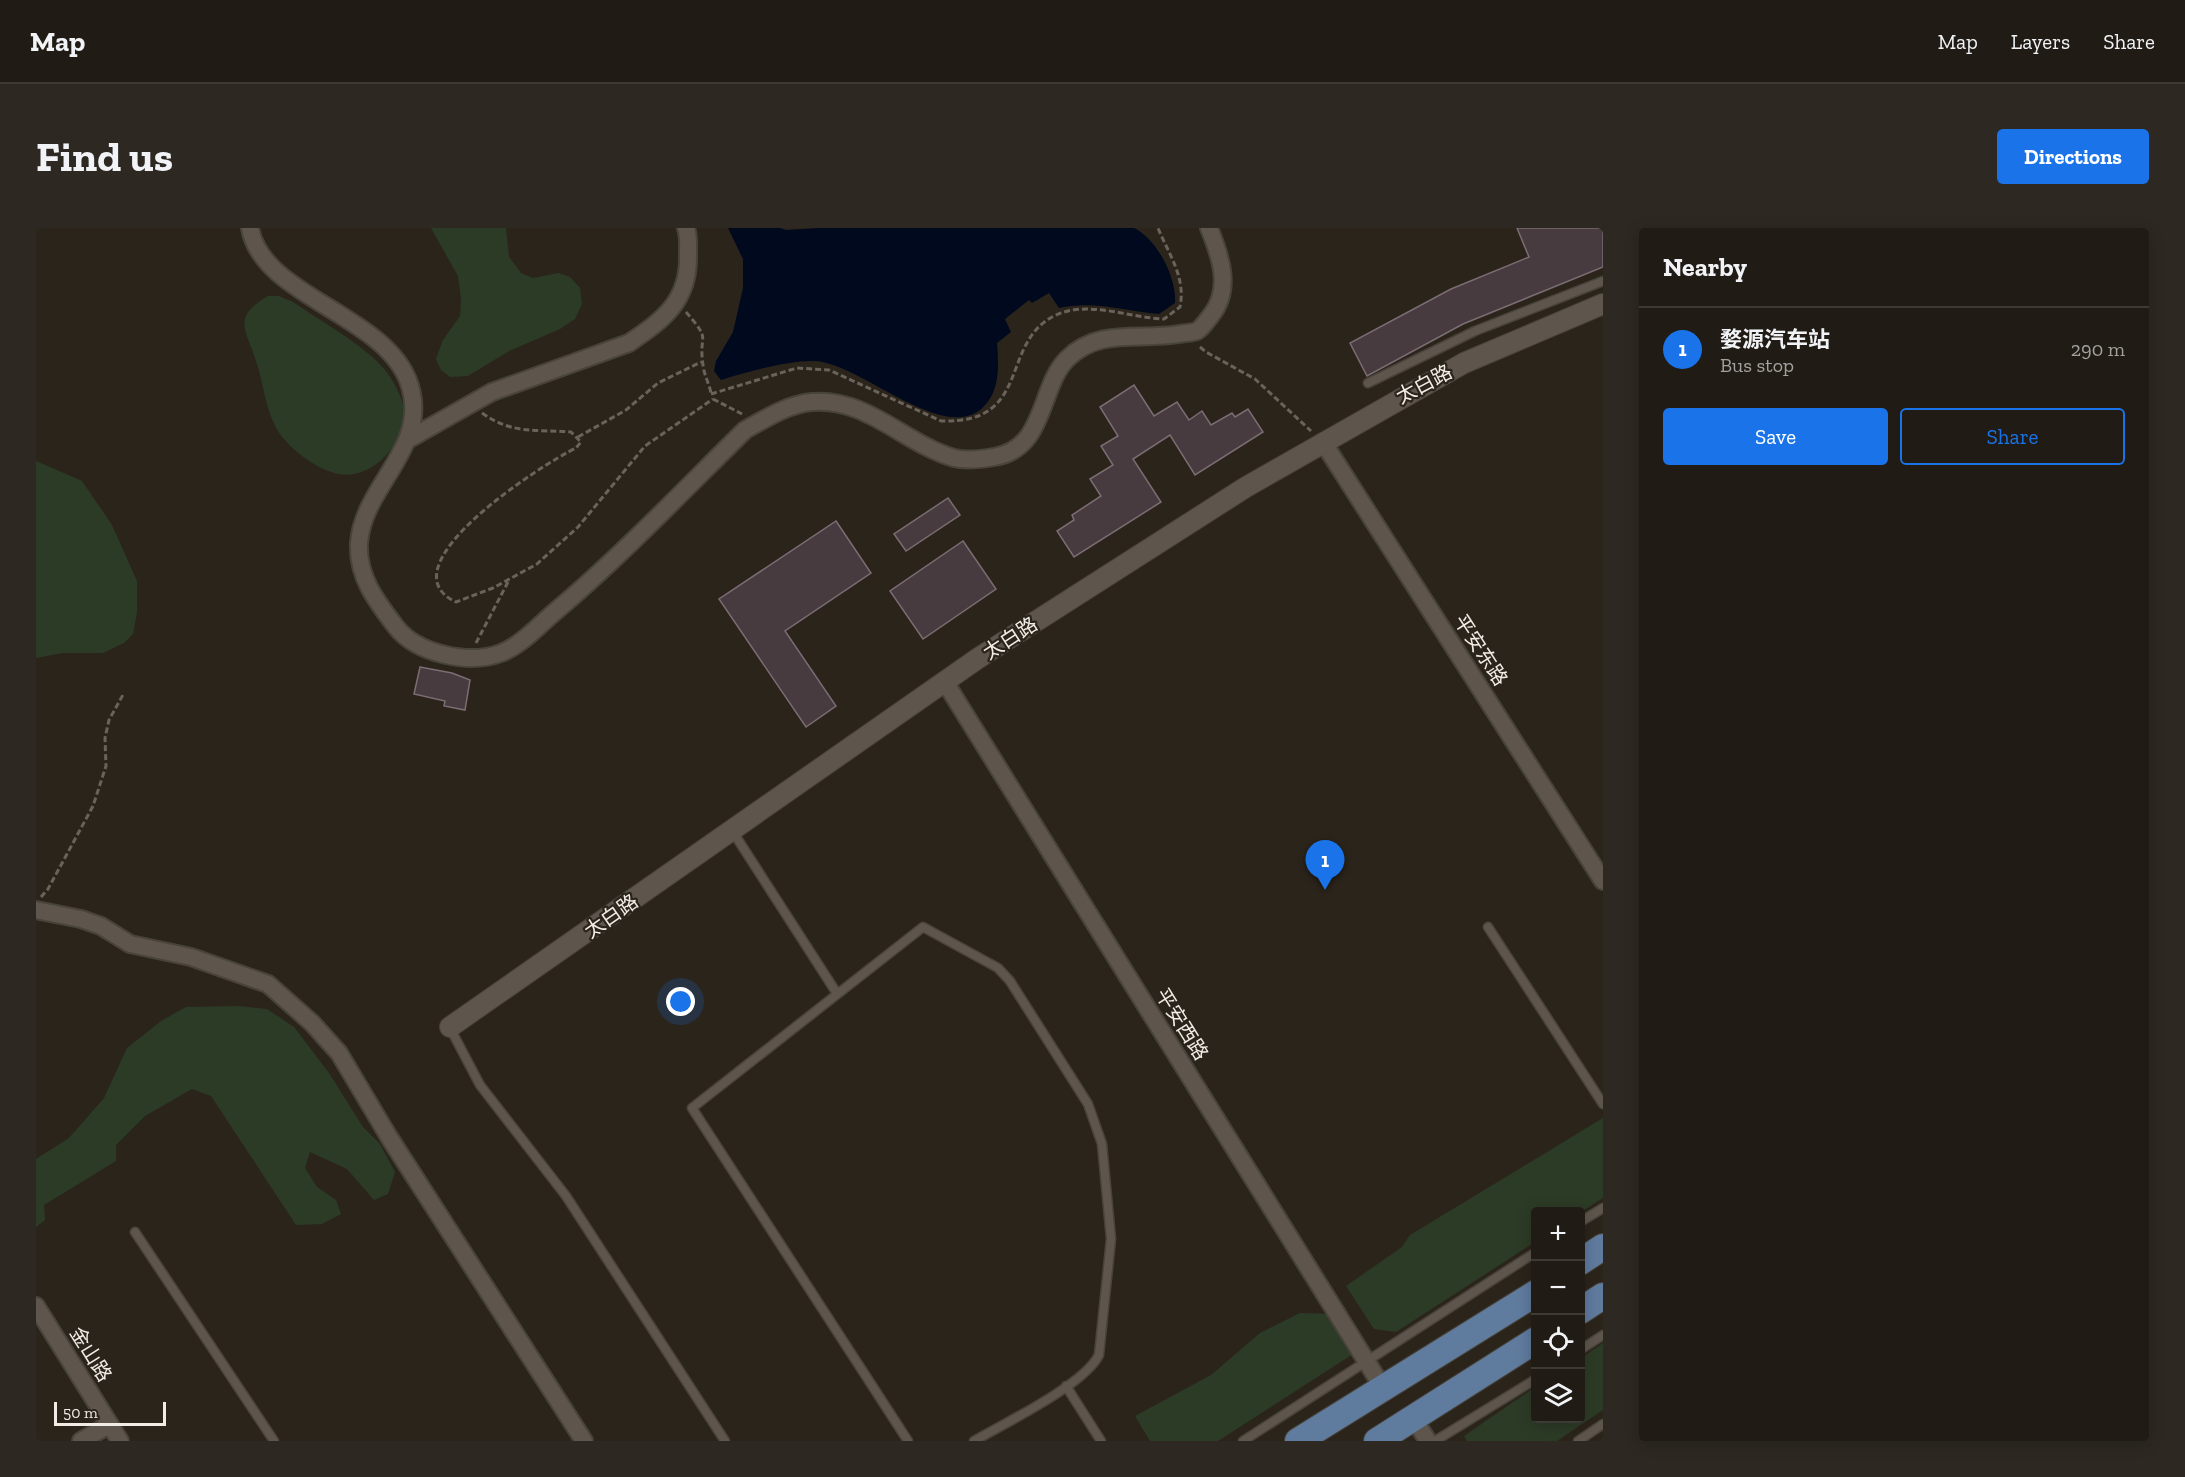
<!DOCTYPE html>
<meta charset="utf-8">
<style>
:root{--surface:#201b14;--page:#2d2822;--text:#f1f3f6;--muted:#a2a1a0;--line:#3d3934;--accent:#1a73e8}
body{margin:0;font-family:"Zilla Slab","Noto Sans SC",serif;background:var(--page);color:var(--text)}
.controls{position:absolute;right:18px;bottom:18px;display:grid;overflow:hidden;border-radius:6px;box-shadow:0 3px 15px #0003}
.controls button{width:54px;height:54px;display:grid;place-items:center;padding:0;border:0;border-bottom:2px solid var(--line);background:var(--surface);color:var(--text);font:30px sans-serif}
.scale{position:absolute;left:18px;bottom:15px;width:112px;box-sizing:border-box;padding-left:6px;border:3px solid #f1ece6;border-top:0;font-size:16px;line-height:21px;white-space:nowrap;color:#f1ece6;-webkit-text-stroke:4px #2b241b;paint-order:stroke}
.you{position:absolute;left:645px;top:774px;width:21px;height:21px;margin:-15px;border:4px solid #fff;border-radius:50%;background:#1a73e8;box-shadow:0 0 0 9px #1a73e833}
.badge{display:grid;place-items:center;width:39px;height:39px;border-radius:50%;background:var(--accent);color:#fff;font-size:20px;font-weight:700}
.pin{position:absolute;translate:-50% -50px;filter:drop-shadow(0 2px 3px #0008)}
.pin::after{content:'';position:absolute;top:32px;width:21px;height:18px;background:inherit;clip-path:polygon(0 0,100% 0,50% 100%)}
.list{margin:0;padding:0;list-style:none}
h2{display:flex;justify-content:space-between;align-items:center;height:78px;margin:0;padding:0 24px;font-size:26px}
h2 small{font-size:20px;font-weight:400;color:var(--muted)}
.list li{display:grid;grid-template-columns:39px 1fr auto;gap:18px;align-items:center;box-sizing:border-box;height:84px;padding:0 24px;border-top:2px solid var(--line)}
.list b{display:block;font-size:22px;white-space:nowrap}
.list p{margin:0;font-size:20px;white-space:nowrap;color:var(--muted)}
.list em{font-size:20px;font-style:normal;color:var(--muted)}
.actions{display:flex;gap:12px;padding:18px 24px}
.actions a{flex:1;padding:14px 0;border:2px solid var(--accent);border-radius:6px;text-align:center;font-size:21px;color:var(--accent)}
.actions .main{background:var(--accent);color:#fff}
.icon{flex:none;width:33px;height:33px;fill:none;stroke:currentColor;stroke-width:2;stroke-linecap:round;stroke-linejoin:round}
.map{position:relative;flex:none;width:1567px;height:1213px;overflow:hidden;border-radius:6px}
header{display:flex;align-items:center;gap:36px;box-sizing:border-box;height:84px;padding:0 30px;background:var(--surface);border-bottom:2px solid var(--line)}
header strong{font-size:28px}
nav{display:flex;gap:33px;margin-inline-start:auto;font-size:21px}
.intro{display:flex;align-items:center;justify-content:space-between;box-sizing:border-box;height:144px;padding:0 36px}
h1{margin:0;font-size:42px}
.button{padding:15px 27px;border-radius:6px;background:var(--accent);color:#fff;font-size:21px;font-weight:700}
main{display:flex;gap:36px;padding:0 36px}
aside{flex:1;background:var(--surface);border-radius:6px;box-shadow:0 3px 15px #0003}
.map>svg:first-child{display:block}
</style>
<header>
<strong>Map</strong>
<nav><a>Map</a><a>Layers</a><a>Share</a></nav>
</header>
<div class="intro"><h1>Find us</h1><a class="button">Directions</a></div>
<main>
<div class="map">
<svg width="1567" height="1213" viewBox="0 0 1567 1213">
<rect width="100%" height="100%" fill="#2b241b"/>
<path fill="#2c3b26" d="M 395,0 L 470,0 L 473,29 L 485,45 L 497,50 L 523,45 L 534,49 L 544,60 L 546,76 L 539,91 L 524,101 L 473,123 L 432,148 L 414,149 L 405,142 L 400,131 L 407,112 L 424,88 L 425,71 L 422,48 Z
M 232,68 L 243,68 L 257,74 C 284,93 338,122 354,149 C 360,158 368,173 368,183 C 369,210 346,241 318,246 C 294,251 262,228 247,210 C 229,187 229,159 220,133 C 210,101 195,90 232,68 Z
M 0,233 L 46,253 L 76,297 L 101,353 L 101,384 L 97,406 L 88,415 L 67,425 L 27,425 L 0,430 Z
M 202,778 L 231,781 L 258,799 L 293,845 L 327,899 L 344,916 L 359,944 L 352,966 L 338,972 L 311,941 L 274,924 L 269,940 L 281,959 L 300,972 L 305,986 L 286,996 L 260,997 L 175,868 L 156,861 L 109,888 L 80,917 L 80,933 L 8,977 L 9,992 L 0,999 L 0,931 L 33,910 L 68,870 L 91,820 L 125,793 L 150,779 Z
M 1567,890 L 1567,970 L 1545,984 L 1500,984 L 1499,1014 L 1360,1104 L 1338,1101 L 1310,1058 L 1366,1019 L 1374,1007 Z
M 1264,1085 L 1295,1086 L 1317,1126 L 1182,1213 L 1114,1213 L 1099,1188 L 1175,1147 L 1224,1105 Z
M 1567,1115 L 1567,1182 L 1521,1213 L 1431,1213 L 1428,1208 L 1499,1159 L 1500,1190 L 1544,1190 L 1545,1130 Z"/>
<path fill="#01091f" d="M 692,0 L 744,0 L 750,2 L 783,0 L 1098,0 C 1121,11 1141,50 1139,75 L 1123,86 C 1089,83 1057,72 1023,80 L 1013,65 L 996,75 L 993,72 L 969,91 L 975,104 L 961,115 C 963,140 964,166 944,182 C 904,213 823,135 779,133 C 753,132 711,144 685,152 L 678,143 L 680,133 L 697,104 L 707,60 L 707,31 Z"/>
<path fill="#483b40" stroke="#7b6d73" stroke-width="1.5" d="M 1481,0 L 1567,0 L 1567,39 L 1427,96 L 1331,148 L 1314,115 L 1415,61 L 1493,29 Z
M 1098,157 L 1118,188 L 1141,174 L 1153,192 L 1166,183 L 1175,197 L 1196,185 L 1199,189 L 1212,181 L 1227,204 L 1159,247 L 1134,207 L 1097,231 L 1125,274 L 1038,329 L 1021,303 L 1038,292 L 1036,287 L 1065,268 L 1054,251 L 1077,237 L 1065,218 L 1082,208 L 1064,179 Z
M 912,270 L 924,287 L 870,323 L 858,306 Z
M 800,293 L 835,345 L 749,403 L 800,478 L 770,499 L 683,371 Z
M 927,313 L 960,361 L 887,411 L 854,363 Z
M 384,439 L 416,445 L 434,452 L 429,482 L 408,478 L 409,473 L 378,466 Z"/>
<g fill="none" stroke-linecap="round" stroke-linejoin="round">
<g stroke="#48433b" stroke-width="11">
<path id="service" d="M 1332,155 L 1439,103 L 1567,53
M 697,604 L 800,764
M 1452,699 L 1567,876
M 414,800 L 444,857 L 530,968 L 689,1213
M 1544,994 L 1567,980
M 99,1004 L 238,1213
M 1544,1122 L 1567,1107
M 1030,1158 L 1065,1213
M 872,1213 L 656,880 L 887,699 L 962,740 L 974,753 L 1052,876 L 1066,916 L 1075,1011 L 1063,1127 C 1048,1157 969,1195 938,1213
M 1207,1213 L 1500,1024
M 1399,1213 L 1500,1151
M 1542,1213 L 1567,1196"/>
</g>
<g stroke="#48433b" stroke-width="20">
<path id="minor" d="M 214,0 C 226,70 352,86 374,158 C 393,220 327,258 323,315 C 321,349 341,374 360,399 C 381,426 433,437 465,425 C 486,417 504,396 521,382 C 587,326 647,263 709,202 C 729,191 752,176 776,174 C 830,169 869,216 918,230 C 930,233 946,231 958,229 C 1010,221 1003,159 1031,131 C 1063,99 1104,113 1143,106 C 1148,105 1156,105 1161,103 C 1167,99 1172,91 1176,86 C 1196,60 1184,27 1173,0
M 373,211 L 456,164 L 593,115 C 627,92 653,73 652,28 C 652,19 653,9 650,0
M 1287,214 L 1567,653
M 909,454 L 1347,1160
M 0,682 L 45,691 L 65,698 L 94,716 L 155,729 L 232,756 L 276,795 L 303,825 L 353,909 L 548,1213
M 0,1078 L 84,1213
M 1377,1190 L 1392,1213
M 45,1213 L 73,1197"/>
</g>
<g stroke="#48433b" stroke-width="22">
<path id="tertiary" d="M 414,799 L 941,431 L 1210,259 L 1428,135 L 1567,76"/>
</g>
<g stroke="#48433b" stroke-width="28">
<path id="primary" d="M 1544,1034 L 1567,1019
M 1544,1083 L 1567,1068
M 1262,1213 L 1500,1065
M 1341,1213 L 1500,1112"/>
</g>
<path stroke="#6a635b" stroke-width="3" stroke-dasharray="6 3" stroke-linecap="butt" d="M 650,84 C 677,115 662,104 667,137 C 668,147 673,155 675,165
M 1164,119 L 1170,124 L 1219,151 L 1275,203
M 675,166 L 761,140 L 793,142 L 905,193 C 998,196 962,114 1020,87 C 1053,72 1094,90 1128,91 L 1144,79 C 1150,49 1133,27 1122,0
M 677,171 L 706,186
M 446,185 C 477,207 500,201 535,204 L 545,214 L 540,220 C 508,235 345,339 420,374 L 457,360 L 501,336 L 542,299 L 609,218 L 677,171
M 542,209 L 590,182 L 622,155 L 665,134
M 440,415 L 472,354
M 5,669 L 12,661 L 57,578 L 70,538 L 69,510 L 73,492 L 88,465"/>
<use href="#service" stroke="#5e564c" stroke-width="8"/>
<use href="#minor" stroke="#5e564c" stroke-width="16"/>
<use href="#tertiary" stroke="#5e564c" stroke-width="20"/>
<use href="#primary" stroke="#5f7b9e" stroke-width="26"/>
</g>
<g text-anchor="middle" stroke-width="4.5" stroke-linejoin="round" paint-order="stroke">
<g font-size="20" fill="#f1ece6" stroke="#2b241b">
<text transform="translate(1388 156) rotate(-28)" y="7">太白路</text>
<text transform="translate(974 410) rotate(-33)" y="7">太白路</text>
<text transform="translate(1445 422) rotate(57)" y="7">平安东路</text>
<text transform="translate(575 688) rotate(-35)" y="7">太白路</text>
<text transform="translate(1146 796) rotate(58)" y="7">平安西路</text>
<text transform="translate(55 1126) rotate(58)" y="7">金山路</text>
</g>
</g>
</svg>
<div class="controls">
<button>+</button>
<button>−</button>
<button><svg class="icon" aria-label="locate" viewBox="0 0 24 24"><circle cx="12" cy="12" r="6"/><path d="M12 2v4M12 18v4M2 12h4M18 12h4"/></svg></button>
<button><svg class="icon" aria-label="layers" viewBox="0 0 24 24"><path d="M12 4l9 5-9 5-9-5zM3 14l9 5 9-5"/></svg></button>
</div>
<div class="scale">50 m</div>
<div class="you"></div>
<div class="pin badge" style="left:1289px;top:662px">1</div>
</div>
<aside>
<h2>Nearby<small></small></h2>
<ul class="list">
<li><span class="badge">1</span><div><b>婺源汽车站</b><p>Bus stop</p></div><em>290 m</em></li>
</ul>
<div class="actions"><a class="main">Save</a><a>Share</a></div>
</aside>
</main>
